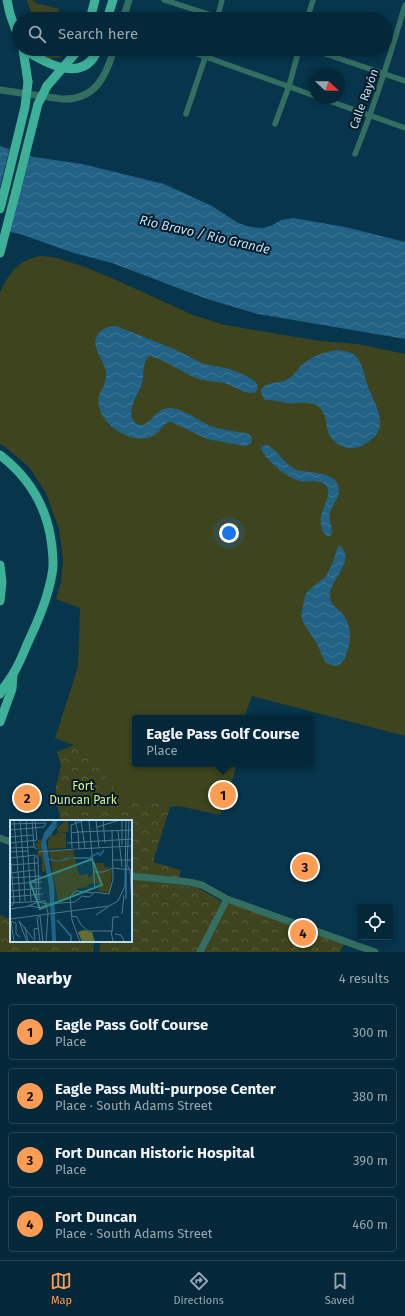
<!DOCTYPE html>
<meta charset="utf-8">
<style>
:root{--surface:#042839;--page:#123444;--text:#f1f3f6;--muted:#97a6ae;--line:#254453;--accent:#fc9d53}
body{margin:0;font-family:"Fira Sans",sans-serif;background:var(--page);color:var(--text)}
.controls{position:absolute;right:12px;bottom:12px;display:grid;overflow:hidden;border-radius:4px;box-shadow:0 2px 6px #0003}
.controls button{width:36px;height:36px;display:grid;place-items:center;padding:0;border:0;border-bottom:1px solid var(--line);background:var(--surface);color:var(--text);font:20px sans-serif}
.compass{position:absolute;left:309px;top:68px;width:36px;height:36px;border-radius:50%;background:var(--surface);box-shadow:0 2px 6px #0003;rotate:111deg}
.you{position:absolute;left:229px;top:533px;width:14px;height:14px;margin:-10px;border:3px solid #fff;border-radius:50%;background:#1a73e8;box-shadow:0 0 0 6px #1a73e833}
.badge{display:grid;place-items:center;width:26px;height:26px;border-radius:50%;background:var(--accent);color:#111;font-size:13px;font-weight:700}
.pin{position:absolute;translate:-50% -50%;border:2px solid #fff;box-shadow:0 1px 4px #0006}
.popup{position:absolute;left:132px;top:715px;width:182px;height:52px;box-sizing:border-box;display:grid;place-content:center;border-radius:4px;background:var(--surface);filter:drop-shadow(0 1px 3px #0005);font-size:13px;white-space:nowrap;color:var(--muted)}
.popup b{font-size:15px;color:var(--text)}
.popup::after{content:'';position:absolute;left:50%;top:100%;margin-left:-8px;border:8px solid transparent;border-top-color:var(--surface)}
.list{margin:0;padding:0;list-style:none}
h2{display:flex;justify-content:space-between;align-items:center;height:52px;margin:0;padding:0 16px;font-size:17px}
h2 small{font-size:13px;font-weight:400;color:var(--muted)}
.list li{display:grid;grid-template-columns:26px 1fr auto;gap:12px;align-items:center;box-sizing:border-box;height:56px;margin:0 8px 8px;padding:0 8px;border:1px solid var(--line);border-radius:4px}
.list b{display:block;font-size:15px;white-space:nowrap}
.list p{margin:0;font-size:13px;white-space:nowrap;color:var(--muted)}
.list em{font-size:13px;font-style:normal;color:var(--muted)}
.icon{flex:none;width:22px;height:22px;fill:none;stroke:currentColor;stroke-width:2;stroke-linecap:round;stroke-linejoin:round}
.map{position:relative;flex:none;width:405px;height:952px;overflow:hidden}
.search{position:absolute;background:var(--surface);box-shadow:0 2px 6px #0003;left:12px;right:12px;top:12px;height:44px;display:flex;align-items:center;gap:10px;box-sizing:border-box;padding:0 14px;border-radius:22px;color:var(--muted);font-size:15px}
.sheet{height:308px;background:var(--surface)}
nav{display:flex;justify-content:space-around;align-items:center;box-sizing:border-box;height:56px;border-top:1px solid var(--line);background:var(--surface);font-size:11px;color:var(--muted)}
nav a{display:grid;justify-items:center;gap:2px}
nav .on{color:var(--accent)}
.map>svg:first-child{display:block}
</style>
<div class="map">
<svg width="405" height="952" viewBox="0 0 405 952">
<defs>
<pattern id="park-crowns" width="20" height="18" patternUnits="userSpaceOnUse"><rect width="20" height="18" fill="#3e441d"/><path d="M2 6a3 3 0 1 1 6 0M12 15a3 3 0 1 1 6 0" fill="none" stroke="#585e3e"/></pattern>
<pattern id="water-waves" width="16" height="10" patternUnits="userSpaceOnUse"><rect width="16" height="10" fill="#216285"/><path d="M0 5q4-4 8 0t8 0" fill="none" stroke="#3f7897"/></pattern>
</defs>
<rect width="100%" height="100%" fill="#06354c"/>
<path fill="#3e441d" d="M 40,256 L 53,257 L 85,267 L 114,279 L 193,315 L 225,325 L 319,341 L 358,344 L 405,354 L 405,736 L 252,696 L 244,718 L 135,718 L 135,764 L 237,764 L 224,808 L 220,815 L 179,806 L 170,807 L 132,796 L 124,800 L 84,749 L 55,738 L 78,667 L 80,608 L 56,599 L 61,582 L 63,560 L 59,529 L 46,493 L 29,467 L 5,447 L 0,444 L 0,293 C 9,273 18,260 40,256 Z"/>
<path fill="url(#park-crowns)" d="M 27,0 L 33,0 L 35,3 L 59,9 L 59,19 L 29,19 L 33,18 Z
M 32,49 L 74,49 C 60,59 54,60 38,57 Z
M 74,745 L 84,749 L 124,800 L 132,796 L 170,807 L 153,862 L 181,870 L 179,878 L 131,873 L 131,821 L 61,821 L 56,800 L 56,786 L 61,766 L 57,752 Z
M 131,879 L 196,887 L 221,901 L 218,916 L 200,952 L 99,952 L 101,941 L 131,941 Z
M 229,902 L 344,944 L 340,952 L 204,952 Z
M 0,915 L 11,920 L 11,941 L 94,941 L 93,952 L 0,952 Z"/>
<path fill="url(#water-waves)" d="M 0,146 L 34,157 L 82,164 L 164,184 L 212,206 L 238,223 L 251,227 L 263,228 L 271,226 L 281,220 L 293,218 L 345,227 L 405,242 L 405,339 L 258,314 L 207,299 L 112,263 L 74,253 L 20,234 L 0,230 Z
M 116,326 L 174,349 L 204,364 L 230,369 L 247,376 L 256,382 L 258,387 L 256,392 C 247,396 236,387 227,384 C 217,381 206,382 196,378 C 180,371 166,361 150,356 C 141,361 145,378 141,387 C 136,396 125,415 136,423 C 148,433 155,405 172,408 C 185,410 198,420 210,426 C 222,430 237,431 249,434 L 252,438 L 251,444 L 244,446 L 207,439 L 171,422 C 164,423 162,428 157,433 C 145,444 126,437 115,429 C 103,421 95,406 100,393 C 103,387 106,382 106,375 C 107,361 87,346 99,333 C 104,328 109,326 116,326 Z
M 339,350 C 344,351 352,352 356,356 C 363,364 364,375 367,384 C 373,402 391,425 371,440 C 366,444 360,448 352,448 C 343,449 331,441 328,432 C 326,424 326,413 319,407 C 310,400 297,404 286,403 C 279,402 272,399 265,400 L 262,396 L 261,390 C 266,381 277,384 286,380 C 292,377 296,372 300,367 C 311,356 323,352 339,350 Z
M 267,445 C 278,450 283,463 295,469 C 308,475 340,469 339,492 C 338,500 332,505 330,512 C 328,520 334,529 331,536 L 327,536 C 323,533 322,530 321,525 C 318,510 332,500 327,487 C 320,478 310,483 300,481 C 287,478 266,460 261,449 L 262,446 Z
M 338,546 L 341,546 C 357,564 324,583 331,601 C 332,606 337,608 341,612 C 352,624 352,641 346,655 C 344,662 340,666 333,666 L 325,662 L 317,644 L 303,622 L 301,615 L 305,595 L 309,590 L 326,576 L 333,562 Z"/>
<path fill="#06354c" d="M 10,148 L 23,152 L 9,234 L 0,232 L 0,187 Z"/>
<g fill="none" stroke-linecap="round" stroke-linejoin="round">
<path stroke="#336e61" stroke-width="5.5" d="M 164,0 L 224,19
M 217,19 L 222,0
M 307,19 L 313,0
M 184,49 L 315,96
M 311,49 L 405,81
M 321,98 L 405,128
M 186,114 L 208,49
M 275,124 L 289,86 L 299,49
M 355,154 C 375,105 390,56 405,5"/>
<path stroke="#336e61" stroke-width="7" d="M 123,19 L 129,0
M 0,90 L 62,99 C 95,100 106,77 114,49
M 0,838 L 11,842
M 131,876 L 189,882 L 202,885 L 227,899 L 375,952
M 200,952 L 227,899"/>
<path stroke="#3eb098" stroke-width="9" d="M 7,0 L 10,14 L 19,39
M 90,19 L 95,0
M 107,19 L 113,0
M 23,49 C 45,63 84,85 98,49
M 23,49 L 28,82
M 47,86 L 79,49
M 0,209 L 5,189
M 0,253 L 16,191
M 0,455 C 30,478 48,509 52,547 C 53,556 54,566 52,574 C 48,598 39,619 29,640 C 24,651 20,663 13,674 C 9,681 4,686 0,694
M 0,565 L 2,582 L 0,601
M 0,722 L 12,689 L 13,675"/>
<path stroke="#3eb098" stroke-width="9" d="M 5,189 L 25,107 L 28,82
M 16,191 L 38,104 L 47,86"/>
</g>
<g text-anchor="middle" stroke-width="4" stroke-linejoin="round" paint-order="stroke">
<g font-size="12" fill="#bedbed" stroke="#041b28">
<text transform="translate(364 99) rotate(-70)" y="4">Calle Rayón</text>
</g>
<g font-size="12" fill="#dbeb90" stroke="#041b28">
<text x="83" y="790">Fort<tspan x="83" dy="14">Duncan Park</tspan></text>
</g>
<g font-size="13" font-style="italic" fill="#bedff5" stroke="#041b28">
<text transform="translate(205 234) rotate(13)" y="5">Río Bravo / Rio Grande</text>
</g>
</g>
<g transform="translate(10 820)">
<rect width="122" height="122" fill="#06354c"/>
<path d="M 63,30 L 69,55 L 78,54 L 79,61 L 77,67 L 68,68 L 59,80 L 48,81 L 39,31 Z" fill="#3e441d"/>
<path d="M 73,110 L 82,112 L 85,122 L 72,122 L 68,112 Z" fill="#656e31"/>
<path d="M 56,0 L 58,0 L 58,12 L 48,13 L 47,8 ZM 47,13 L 56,13 L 56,28 L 38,29 L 38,22 L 41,14 L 44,16 ZM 28,20 L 31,20 L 36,51 L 32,52 L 32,37 L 26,36 L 29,30 L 24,24 L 28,23 ZM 83,43 L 94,43 L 95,47 L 99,47 L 95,51 L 102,49 L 100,73 L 87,71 L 90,65 L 84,63 L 77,65 L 78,58 L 83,55 Z" fill="#3e441d"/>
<path d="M 44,0 L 48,0 L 45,7 L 52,0 L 36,21 L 39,38 L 49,41 L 57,37 L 63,38 L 49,42 L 39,40 L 44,64 L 46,122 L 42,122 L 42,118 L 39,67 L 31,23 L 34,13 Z" fill="#216285"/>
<path fill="none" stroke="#216285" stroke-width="2" d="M 63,38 L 79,38 L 88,33 L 90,35 L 94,30M 116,46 L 116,79M 47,100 L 61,116 L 61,122"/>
<path fill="none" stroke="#50778c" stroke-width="1" d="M 4,0 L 7,37M 10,0 L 13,37M 16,0 L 21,81M 22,0 L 24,27M 71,0 L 75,28M 79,0 L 85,69M 86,0 L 89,28M 93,0 L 95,23M 119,0 L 117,45 L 120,50 L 122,87M 0,4 L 36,3 L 34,7 L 0,10M 87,7 L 110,0M 108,11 L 112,47M 61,13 L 68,12 L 65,0M 0,17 L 23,15M 0,23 L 27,20 L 25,0M 57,23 L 122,19M 112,25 L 112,0M 0,28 L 24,27 L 27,29M 62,28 L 61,5 L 75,0M 67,29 L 122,26M 69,29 L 68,12 L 122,10M 0,30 L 4,82 L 2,86M 0,32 L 18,31M 28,32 L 66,29M 7,37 L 10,82M 13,37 L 15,81M 0,38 L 26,35M 103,40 L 122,40M 0,45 L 28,43M 103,48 L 122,50M 83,52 L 93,52 L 102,48M 0,53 L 25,50M 0,58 L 31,56M 0,64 L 32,62M 0,71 L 32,68M 84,72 L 99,74M 99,74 L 103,59 L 102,11M 0,77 L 33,74M 27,80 L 24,37 L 28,37 L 29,80M 0,83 L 35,81 L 38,93 L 36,122M 18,86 L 28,82 L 37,84M 0,89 L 21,86 L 30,88 L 37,84 L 65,82 L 72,76 L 79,77 L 84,73M 112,94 L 114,75M 86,95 L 98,87M 30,96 L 33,122M 62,96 L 67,97 L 71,105 L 78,111 L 101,111 L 103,122M 0,99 L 99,86 L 108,81 L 115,66 L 116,0M 0,101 L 6,103 L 6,114 L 10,117M 1,101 L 4,122M 9,101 L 25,121M 9,101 L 17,122M 15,107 L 18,122M 102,112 L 103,97 L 109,97M 105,114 L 111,115 L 114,121M 25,119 L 24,109 L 29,108M 30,121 L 27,98 L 30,96M 70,122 L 62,100 L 60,77 L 66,71 L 84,73"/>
<path fill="#328a87" fill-opacity="0.15" stroke="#328a87" stroke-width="2" d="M 82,39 L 92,65 L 30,89 L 20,62 Z"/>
<rect width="122" height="122" fill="none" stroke="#bedbed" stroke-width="2"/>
</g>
</svg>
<div class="controls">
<button><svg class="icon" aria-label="locate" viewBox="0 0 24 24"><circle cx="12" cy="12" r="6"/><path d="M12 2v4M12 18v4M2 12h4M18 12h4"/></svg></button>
</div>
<svg class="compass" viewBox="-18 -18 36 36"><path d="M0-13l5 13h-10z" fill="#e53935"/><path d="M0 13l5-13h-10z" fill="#97a6ae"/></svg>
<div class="you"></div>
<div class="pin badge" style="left:223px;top:795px">1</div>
<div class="popup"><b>Eagle Pass Golf Course</b>Place</div>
<div class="pin badge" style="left:27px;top:798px">2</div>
<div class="pin badge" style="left:305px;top:867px">3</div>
<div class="pin badge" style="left:303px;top:933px">4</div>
<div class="search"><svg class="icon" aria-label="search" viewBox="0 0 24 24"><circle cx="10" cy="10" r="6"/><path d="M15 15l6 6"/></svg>Search here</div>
</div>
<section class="sheet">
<h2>Nearby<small>4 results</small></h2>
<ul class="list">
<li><span class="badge">1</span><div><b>Eagle Pass Golf Course</b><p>Place</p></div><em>300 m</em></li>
<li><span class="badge">2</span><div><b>Eagle Pass Multi-purpose Center</b><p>Place · South Adams Street</p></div><em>380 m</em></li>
<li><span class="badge">3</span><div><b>Fort Duncan Historic Hospital</b><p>Place</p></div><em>390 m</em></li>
<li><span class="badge">4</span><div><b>Fort Duncan</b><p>Place · South Adams Street</p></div><em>460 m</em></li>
</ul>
</section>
<nav>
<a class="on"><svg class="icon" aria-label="map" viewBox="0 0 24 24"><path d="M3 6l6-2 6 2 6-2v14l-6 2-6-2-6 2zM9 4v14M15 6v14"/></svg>Map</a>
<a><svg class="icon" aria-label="directions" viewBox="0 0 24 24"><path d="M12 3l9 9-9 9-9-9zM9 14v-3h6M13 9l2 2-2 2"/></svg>Directions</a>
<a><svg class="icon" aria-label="saved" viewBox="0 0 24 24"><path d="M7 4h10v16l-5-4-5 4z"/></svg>Saved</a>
</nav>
